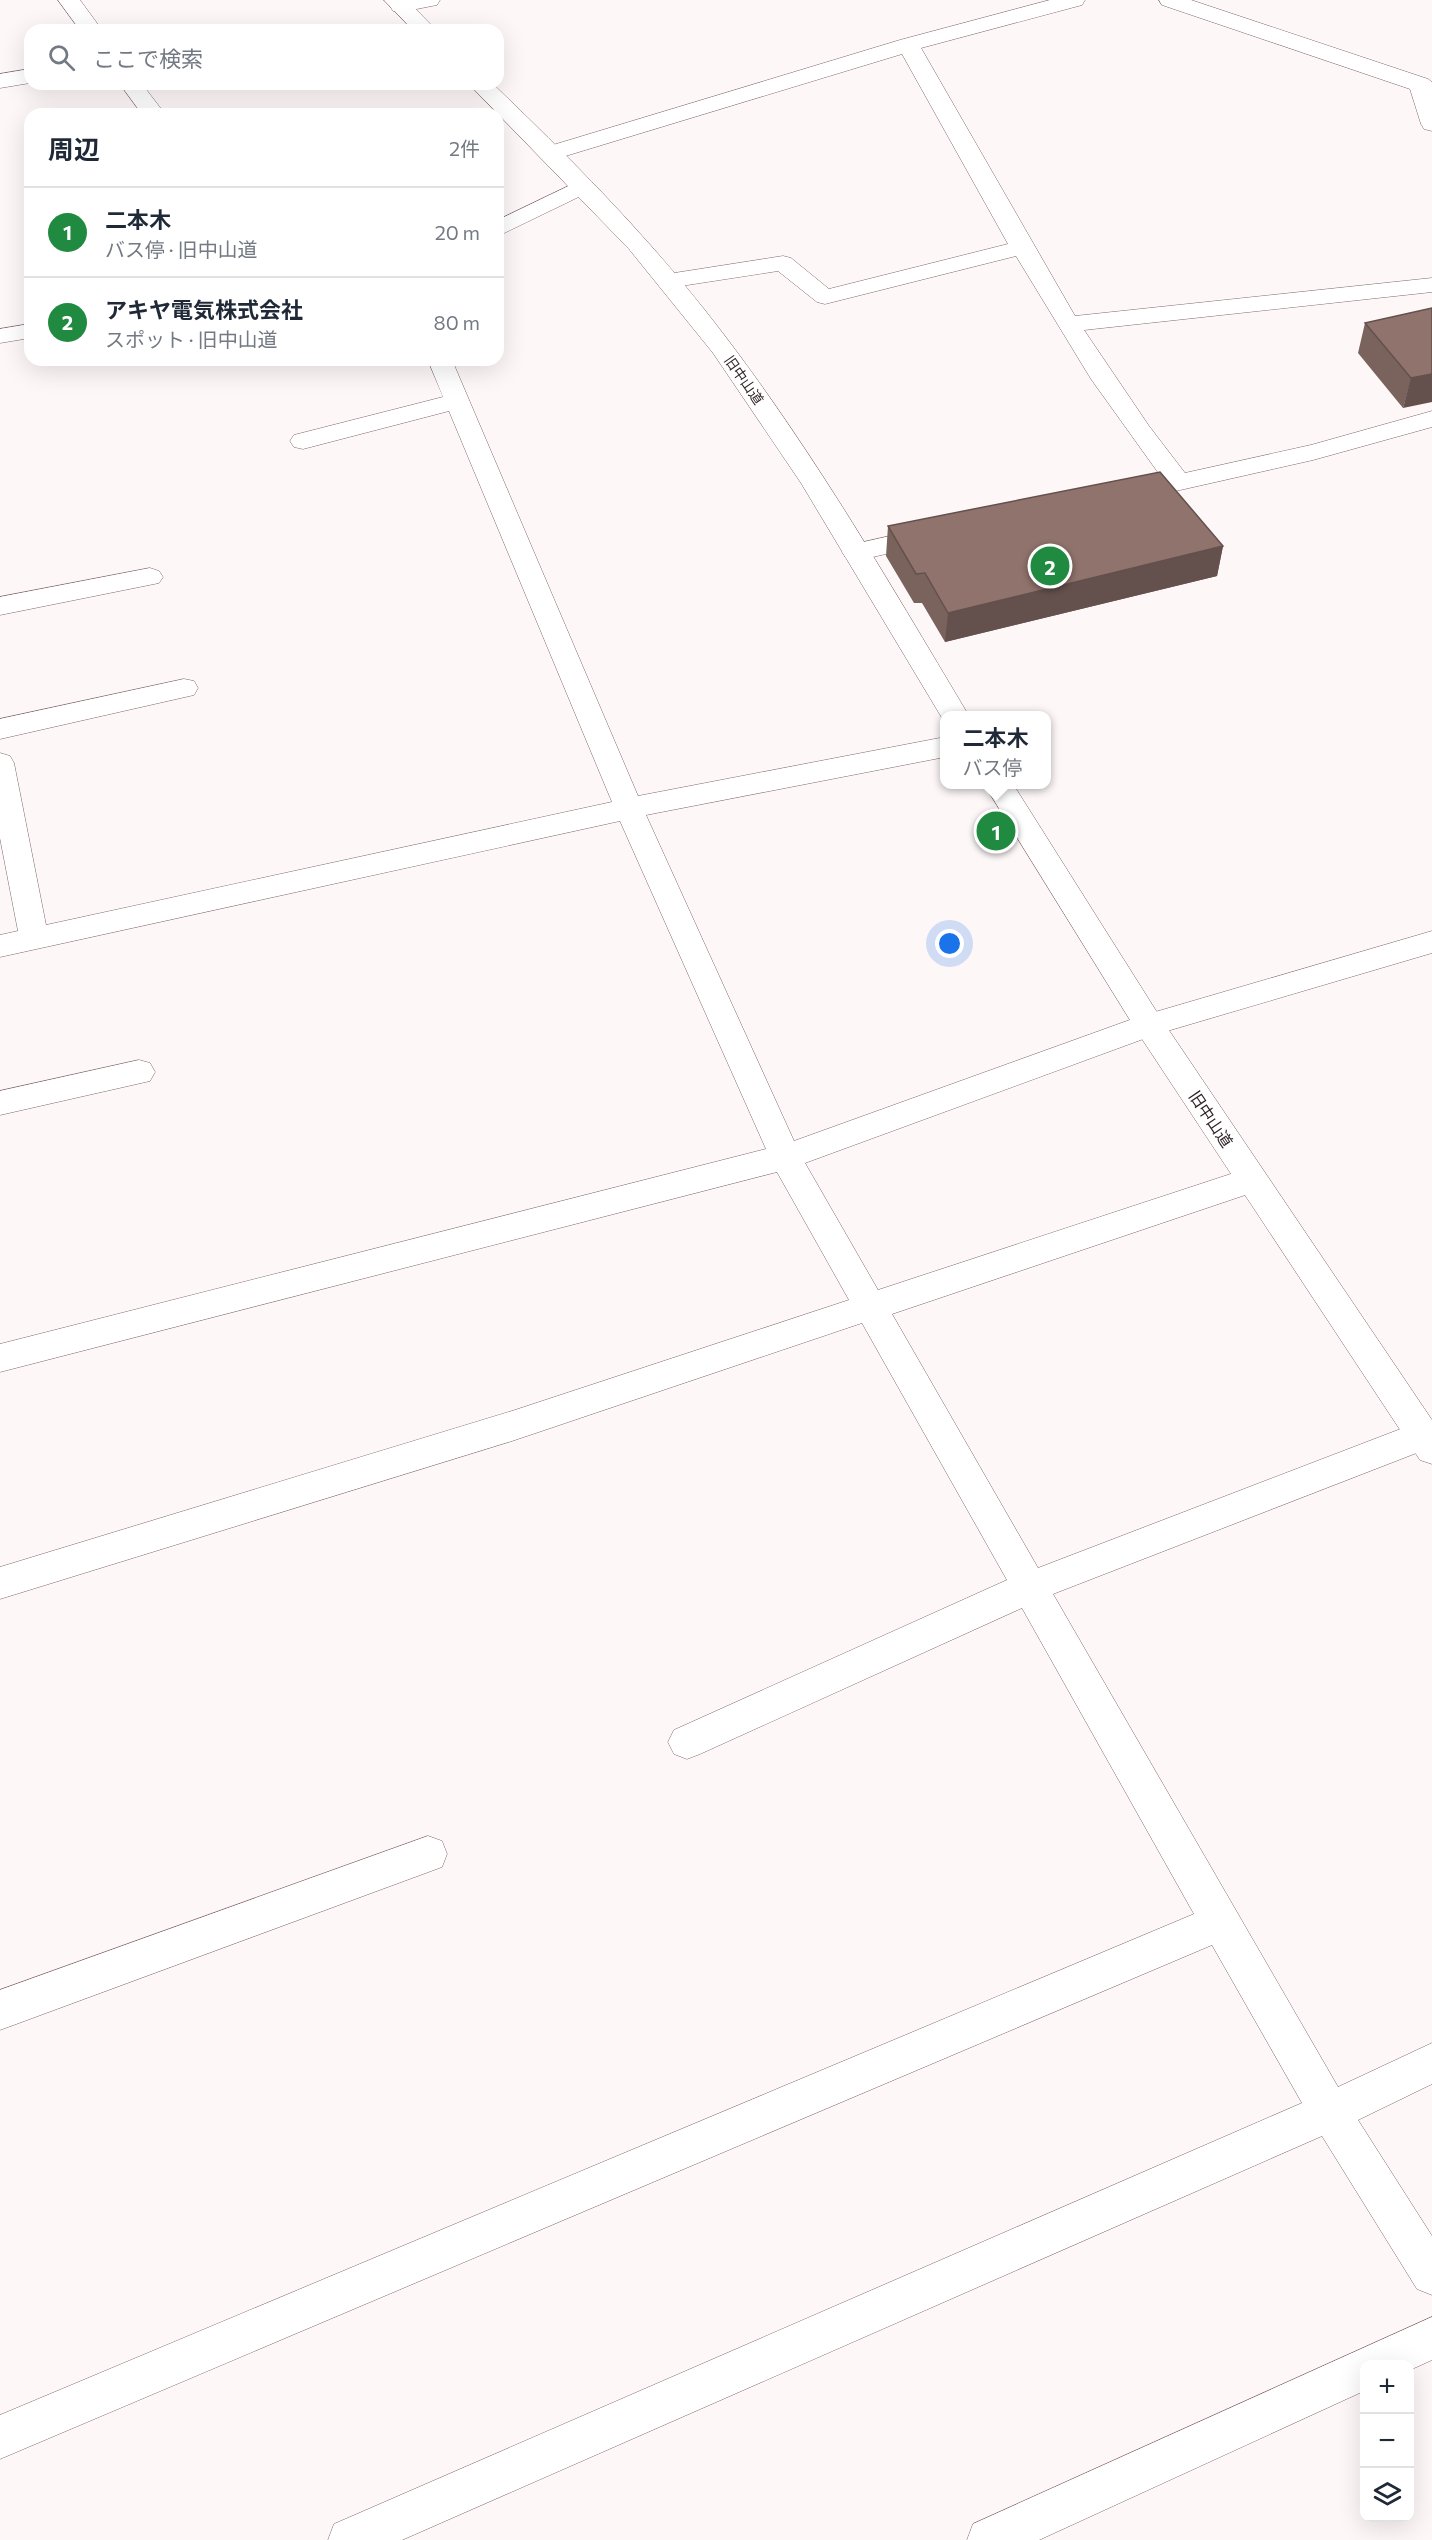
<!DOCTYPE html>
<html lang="ja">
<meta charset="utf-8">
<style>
:root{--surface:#fff;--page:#f6f6f7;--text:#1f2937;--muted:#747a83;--line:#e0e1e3;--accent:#218a41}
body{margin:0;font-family:Commissioner,"Noto Sans JP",sans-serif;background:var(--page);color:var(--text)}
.controls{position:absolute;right:18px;bottom:18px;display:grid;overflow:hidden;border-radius:12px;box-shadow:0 6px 24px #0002}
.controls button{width:54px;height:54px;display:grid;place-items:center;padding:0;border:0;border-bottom:2px solid var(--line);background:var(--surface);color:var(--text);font:30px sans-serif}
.you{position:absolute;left:950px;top:944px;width:21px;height:21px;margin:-15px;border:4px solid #fff;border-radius:50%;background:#1a73e8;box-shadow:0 0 0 9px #1a73e833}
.badge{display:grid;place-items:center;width:39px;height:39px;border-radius:50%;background:var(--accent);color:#fff;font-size:20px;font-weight:700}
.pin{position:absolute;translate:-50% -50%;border:3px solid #fff;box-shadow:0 2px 6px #0006}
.popup{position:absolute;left:940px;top:711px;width:111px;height:78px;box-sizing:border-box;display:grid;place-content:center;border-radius:12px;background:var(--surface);filter:drop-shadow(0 2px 4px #0005);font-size:20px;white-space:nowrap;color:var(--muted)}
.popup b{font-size:22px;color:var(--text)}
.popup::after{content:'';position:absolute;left:50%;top:100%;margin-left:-12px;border:12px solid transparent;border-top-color:var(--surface)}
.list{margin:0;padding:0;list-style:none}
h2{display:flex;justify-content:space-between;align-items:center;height:78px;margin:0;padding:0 24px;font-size:26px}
h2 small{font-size:20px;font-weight:400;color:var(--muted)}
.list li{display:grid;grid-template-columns:39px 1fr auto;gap:18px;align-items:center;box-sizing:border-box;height:90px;padding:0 24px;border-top:2px solid var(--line)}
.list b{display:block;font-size:22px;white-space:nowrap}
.list p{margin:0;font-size:20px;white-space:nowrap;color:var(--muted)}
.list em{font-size:20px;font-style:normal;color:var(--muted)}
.icon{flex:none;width:33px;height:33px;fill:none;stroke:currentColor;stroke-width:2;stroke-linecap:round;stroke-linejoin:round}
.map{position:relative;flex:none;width:1432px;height:2540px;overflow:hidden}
.search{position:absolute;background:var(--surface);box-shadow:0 6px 24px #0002;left:24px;top:24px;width:480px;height:66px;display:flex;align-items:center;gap:15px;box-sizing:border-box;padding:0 21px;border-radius:18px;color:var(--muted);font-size:22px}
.panel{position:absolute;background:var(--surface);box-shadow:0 6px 24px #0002;left:24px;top:108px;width:480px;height:258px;border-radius:18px}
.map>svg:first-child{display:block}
</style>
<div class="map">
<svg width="1432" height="2540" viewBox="0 0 1432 2540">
<rect width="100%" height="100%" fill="#fdf7f8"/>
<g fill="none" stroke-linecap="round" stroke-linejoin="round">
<g stroke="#82666b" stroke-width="1">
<path id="minor" d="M 58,0 L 80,0 L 102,30 L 80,30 Z
M 399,0 L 440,0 L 437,5 L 401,12 L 393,11 L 390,6 Z
M 1050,0 L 1085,0 L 1082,5 L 921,48 L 1075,316 L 1432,278 L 1432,292 L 1084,330 L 1149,426 L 1185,473 L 1311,445 L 1432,411 L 1432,427 L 1313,460 L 1127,502 L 1118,500 L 1114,494 L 1118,488 L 1162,478 L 1091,379 L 1016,256 L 825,304 L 817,302 L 778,271 L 668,288 L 660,286 L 656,281 L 660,276 L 668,274 L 783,256 L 791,258 L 829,289 L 1008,244 L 902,54 L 559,158 L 543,158 L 540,153 L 543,148 L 900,40 Z
M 1159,0 L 1191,0 L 1428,79 L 1432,82 L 1432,131 L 1424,129 L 1421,124 L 1410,89 L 1162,5 Z
M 30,69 L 30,83 L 0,88 L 0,74 Z
M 120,84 L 142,84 L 165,114 L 142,114 Z
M 583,179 L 591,181 L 594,186 L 591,191 L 498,236 L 498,220 Z
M 30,324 L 30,338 L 0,343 L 0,329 Z
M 428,360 L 452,360 L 638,796 L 945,737 L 945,757 L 646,815 L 794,1141 L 1138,1017 L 1432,931 L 1432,953 L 1157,1034 L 805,1163 L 878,1290 L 1252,1167 L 1263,1171 L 1268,1180 L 1263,1189 L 892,1314 L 1038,1568 L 1411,1425 L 1423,1420 L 1432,1423 L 1432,1447 L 1053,1594 L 1338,2087 L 1432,2043 L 1432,2084 L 1358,2120 L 1432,2236 L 1432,2295 L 1417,2289 L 1322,2136 L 402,2540 L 328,2540 L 334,2524 L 1302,2103 L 1212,1945 L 0,2459 L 0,2415 L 1194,1914 L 1022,1608 L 700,1754 L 687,1759 L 674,1754 L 668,1742 L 674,1730 L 1007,1580 L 862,1323 L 512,1441 L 0,1599 L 0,1567 L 512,1411 L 849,1300 L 777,1172 L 0,1372 L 0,1344 L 766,1149 L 620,821 L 0,957 L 0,935 L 18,931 L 0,838 L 0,753 L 10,756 L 14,763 L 46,925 L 612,802 L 449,411 L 303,449 L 294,447 L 290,441 L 294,435 L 443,397 Z
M 930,527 L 939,530 L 943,536 L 939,542 L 855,561 L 846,558 L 842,552 L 846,546 Z
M 150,568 L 159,571 L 163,577 L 159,583 L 0,615 L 0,597 Z
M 184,679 L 194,681 L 198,688 L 194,695 L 0,739 L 0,719 Z
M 139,1060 L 150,1063 L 155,1072 L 150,1081 L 0,1115 L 0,1091 Z
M 428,1836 L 442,1841 L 447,1854 L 442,1867 L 0,2030 L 0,1990 Z
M 1432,2317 L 1432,2360 L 1410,2370 L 1410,2364 L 1364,2364 L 1364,2391 L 1039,2540 L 967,2540 L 973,2524 Z"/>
</g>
<g stroke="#82666b" stroke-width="1">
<path id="major" d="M 384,0 L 407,0 L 436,30 L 413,30 Z
M 469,84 L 493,84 C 567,155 640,228 704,309 C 804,435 886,577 969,716 L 945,716 L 945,723 L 801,483 L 713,353 L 629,249 Z
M 984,784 L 1013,784 L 1160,1017 L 1432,1420 L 1432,1464 L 1420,1460 L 1138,1033 Z"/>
</g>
<use href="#minor" fill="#fff" fill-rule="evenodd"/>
<use href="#major" fill="#fff" fill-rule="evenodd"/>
</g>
<path fill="#7b635d" d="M 1432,308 L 1403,408 L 1358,353 L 1365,323 Z
M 888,526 L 1223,546 L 1217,576 L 945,642 L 922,603 L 914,603 L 886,556 Z"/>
<path fill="#64504c" d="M 1432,374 L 1432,402 L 1403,408 L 1411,378 Z
M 1223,546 L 1217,576 L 945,642 L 948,613 Z"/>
<path fill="#8f736c" stroke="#64504c" stroke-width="1.5" d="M 1432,308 L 1432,374 L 1411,378 L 1365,323 Z
M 1160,472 L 1223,546 L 948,613 L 925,573 L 916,574 L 888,526 Z"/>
<g text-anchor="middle" stroke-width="6" stroke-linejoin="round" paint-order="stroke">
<g font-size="14" fill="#302426" stroke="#fff">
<text transform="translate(744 380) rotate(55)" y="5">旧中山道</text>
</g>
<g font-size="16" fill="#302426" stroke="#fff">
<text transform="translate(1211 1119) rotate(56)" y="6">旧中山道</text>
</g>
</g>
</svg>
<div class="controls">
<button>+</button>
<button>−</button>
<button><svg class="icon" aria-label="layers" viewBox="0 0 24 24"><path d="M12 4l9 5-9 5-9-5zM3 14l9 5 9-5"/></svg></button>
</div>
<div class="you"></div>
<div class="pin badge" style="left:996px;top:831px">1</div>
<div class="popup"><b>二本木</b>バス停</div>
<div class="pin badge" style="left:1050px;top:566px">2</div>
<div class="search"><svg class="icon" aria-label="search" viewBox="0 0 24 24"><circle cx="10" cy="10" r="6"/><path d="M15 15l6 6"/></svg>ここで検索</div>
<section class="panel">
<h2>周辺<small>2件</small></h2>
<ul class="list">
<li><span class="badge">1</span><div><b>二本木</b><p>バス停 · 旧中山道</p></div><em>20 m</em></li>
<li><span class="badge">2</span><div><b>アキヤ電気株式会社</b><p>スポット · 旧中山道</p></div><em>80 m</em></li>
</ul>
</section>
</div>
